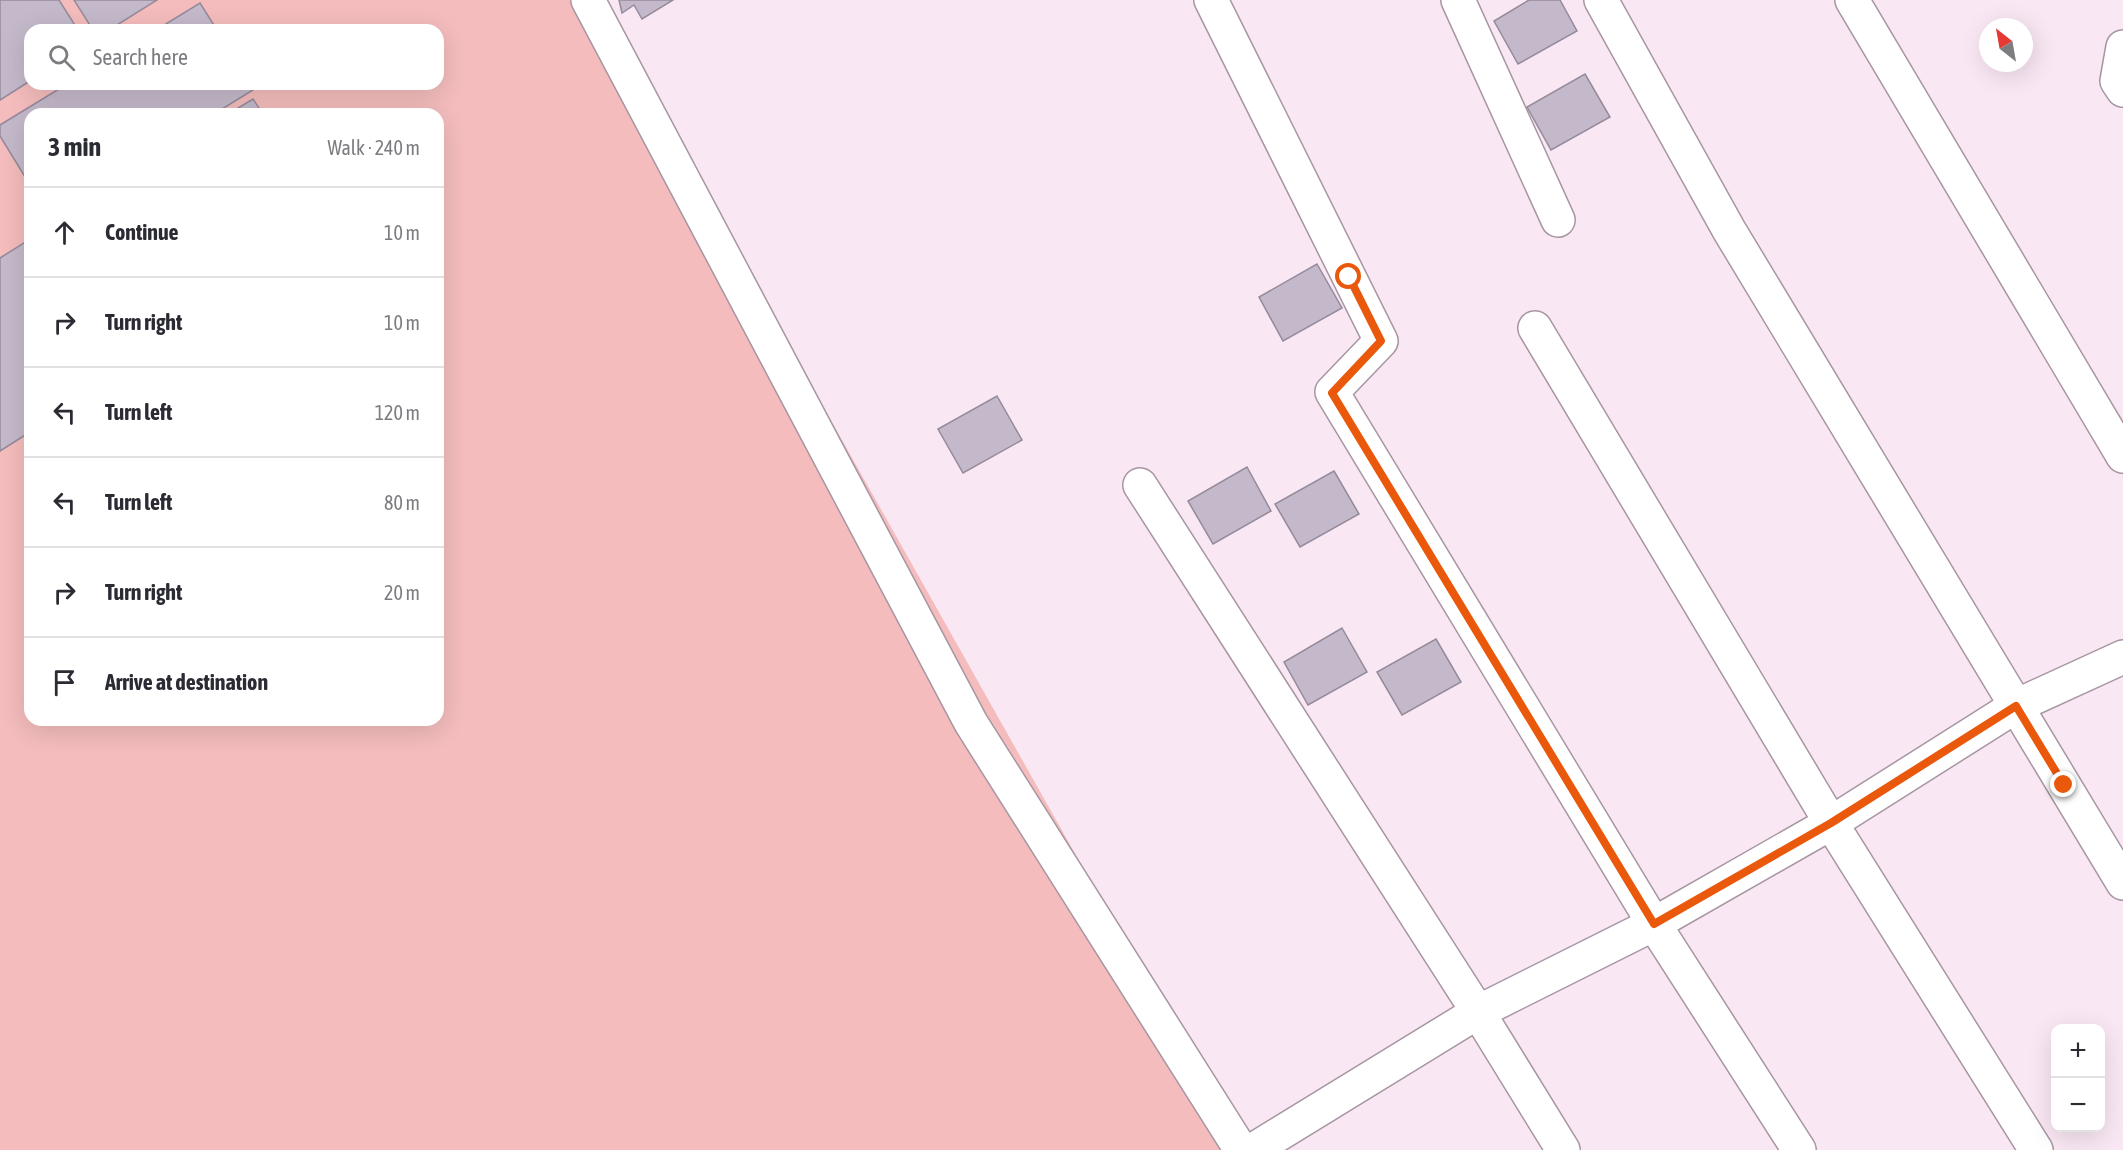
<!DOCTYPE html>
<meta charset="utf-8">
<style>
:root{--surface:#fff;--page:#f7f7f7;--text:#2b2b33;--muted:#7c7c81;--line:#e1e1e2}
body{margin:0;font-family:"Asap Condensed",sans-serif;background:var(--page);color:var(--text)}
.controls{position:absolute;right:18px;bottom:18px;display:grid;overflow:hidden;border-radius:12px;box-shadow:0 6px 24px #0002}
.controls button{width:54px;height:54px;display:grid;place-items:center;padding:0;border:0;border-bottom:2px solid var(--line);background:var(--surface);color:var(--text);font:30px sans-serif}
.compass{position:absolute;left:1979px;top:18px;width:54px;height:54px;border-radius:50%;background:var(--surface);box-shadow:0 6px 24px #0002;rotate:329deg}
.stop{position:absolute;width:18px;height:18px;margin:-14px;border:4px solid #ea580c;border-radius:50%;background:#fff}
.stop.end{background:#ea580c;border-color:#fff;box-shadow:0 2px 6px #0008}
.list{margin:0;padding:0;list-style:none}
h2{display:flex;justify-content:space-between;align-items:center;height:78px;margin:0;padding:0 24px;font-size:26px}
h2 small{font-size:20px;font-weight:400;color:var(--muted)}
.list li{display:grid;grid-template-columns:39px 1fr auto;gap:18px;align-items:center;box-sizing:border-box;height:90px;padding:0 24px;border-top:2px solid var(--line)}
.list b{display:block;font-size:22px;white-space:nowrap}
.list em{font-size:20px;font-style:normal;color:var(--muted)}
.icon{flex:none;width:33px;height:33px;fill:none;stroke:currentColor;stroke-width:2;stroke-linecap:round;stroke-linejoin:round}
.map{position:relative;flex:none;width:2123px;height:1150px;overflow:hidden}
.search{position:absolute;background:var(--surface);box-shadow:0 6px 24px #0002;left:24px;top:24px;width:420px;height:66px;display:flex;align-items:center;gap:15px;box-sizing:border-box;padding:0 21px;border-radius:18px;color:var(--muted);font-size:22px}
.panel{position:absolute;background:var(--surface);box-shadow:0 6px 24px #0002;left:24px;top:108px;width:420px;height:618px;border-radius:18px}
.map>svg:first-child{display:block}
</style>
<div class="map">
<svg width="2123" height="1150" viewBox="0 0 2123 1150">
<rect width="100%" height="100%" fill="#f9e7f4"/>
<path fill="#f4bcbc" fill-rule="evenodd" d="M 0,0 L 594,0 L 1242,1150 L 0,1150 ZM 30,30 L 438,30 L 438,84 L 30,84 ZM 30,114 L 438,114 L 438,720 L 30,720 Z"/>
<path fill="#c4b9ca" stroke="#958a9a" stroke-width="1.5" d="M 0,0 L 59,0 L 78,30 L 30,30 L 30,81 L 0,100 Z
M 74,0 L 157,0 L 109,30 L 93,30 Z
M 619,0 L 673,0 L 642,19 L 634,5 L 622,13 Z
M 1529,0 L 1560,0 L 1577,31 L 1518,64 L 1494,21 Z
M 200,3 L 217,30 L 156,30 Z
M 1585,74 L 1610,117 L 1551,150 L 1527,107 Z
M 67,84 L 250,84 L 253,90 L 214,114 L 30,114 L 30,185 L 0,136 L 0,125 Z
M 253,99 L 263,114 L 228,114 Z
M 30,239 L 30,432 L 0,451 L 0,258 Z
M 1317,264 L 1342,308 L 1283,341 L 1259,297 Z
M 997,396 L 1022,440 L 963,473 L 938,429 Z
M 1247,467 L 1271,511 L 1213,544 L 1188,501 Z
M 1334,471 L 1359,514 L 1300,547 L 1275,504 Z
M 1342,628 L 1367,672 L 1308,705 L 1284,662 Z
M 1436,639 L 1461,682 L 1402,715 L 1377,672 Z"/>
<g fill="none" stroke-linecap="round" stroke-linejoin="round">
<g stroke="#a796a2" stroke-width="36">
<path id="street" d="M 588,0 L 971,723 L 1241,1150
M 1211,0 L 1381,341 L 1332,392 L 1654,924 L 1799,1150
M 1458,0 L 1558,220
M 1601,0 L 1729,230 L 2123,883
M 1852,0 L 2123,456
M 2123,47 L 2117,81 L 2123,90
M 1535,328 L 1831,823 L 2036,1150
M 1140,485 L 1478,1012 L 1563,1150
M 1253,1150 L 1478,1012 L 1654,924 L 1831,823 L 2016,706 L 2123,657"/>
</g>
<use href="#street" stroke="#fff" stroke-width="33"/>
</g>
<g fill="none" stroke-linecap="round" stroke-linejoin="round">
<path stroke="#ea580c" stroke-width="8" d="M 1349,277 L 1381,341 L 1332,393 L 1654,924 L 1831,823 L 2016,706 L 2064,785"/>
</g>
</svg>
<div class="controls">
<button>+</button>
<button>−</button>
</div>
<svg class="compass" viewBox="-18 -18 36 36"><path d="M0-13l5 13h-10z" fill="#e53935"/><path d="M0 13l5-13h-10z" fill="#7c7c81"/></svg>
<div class="stop" style="left:1349px;top:277px"></div>
<div class="stop end" style="left:2064px;top:785px"></div>
<div class="search"><svg class="icon" aria-label="search" viewBox="0 0 24 24"><circle cx="10" cy="10" r="6"/><path d="M15 15l6 6"/></svg>Search here</div>
<section class="panel">
<h2>3 min<small>Walk · 240 m</small></h2>
<ul class="list">
<li><svg class="icon" aria-label="ahead" viewBox="0 0 24 24"><path d="M12 20V5M6 11l6-6 6 6"/></svg><div><b>Continue</b></div><em>10 m</em></li>
<li><svg class="icon" aria-label="right" viewBox="0 0 24 24"><path d="M7 20v-9h11M14 6l5 5-5 5"/></svg><div><b>Turn right</b></div><em>10 m</em></li>
<li><svg class="icon" aria-label="left" viewBox="0 0 24 24"><path d="M17 20v-9H6M10 6l-5 5 5 5"/></svg><div><b>Turn left</b></div><em>120 m</em></li>
<li><svg class="icon" aria-label="left" viewBox="0 0 24 24"><path d="M17 20v-9H6M10 6l-5 5 5 5"/></svg><div><b>Turn left</b></div><em>80 m</em></li>
<li><svg class="icon" aria-label="right" viewBox="0 0 24 24"><path d="M7 20v-9h11M14 6l5 5-5 5"/></svg><div><b>Turn right</b></div><em>20 m</em></li>
<li><svg class="icon" aria-label="arrive" viewBox="0 0 24 24"><path d="M6 21V4h12l-3 4 3 4H6"/></svg><div><b>Arrive at destination</b></div></li>
</ul>
</section>
</div>
